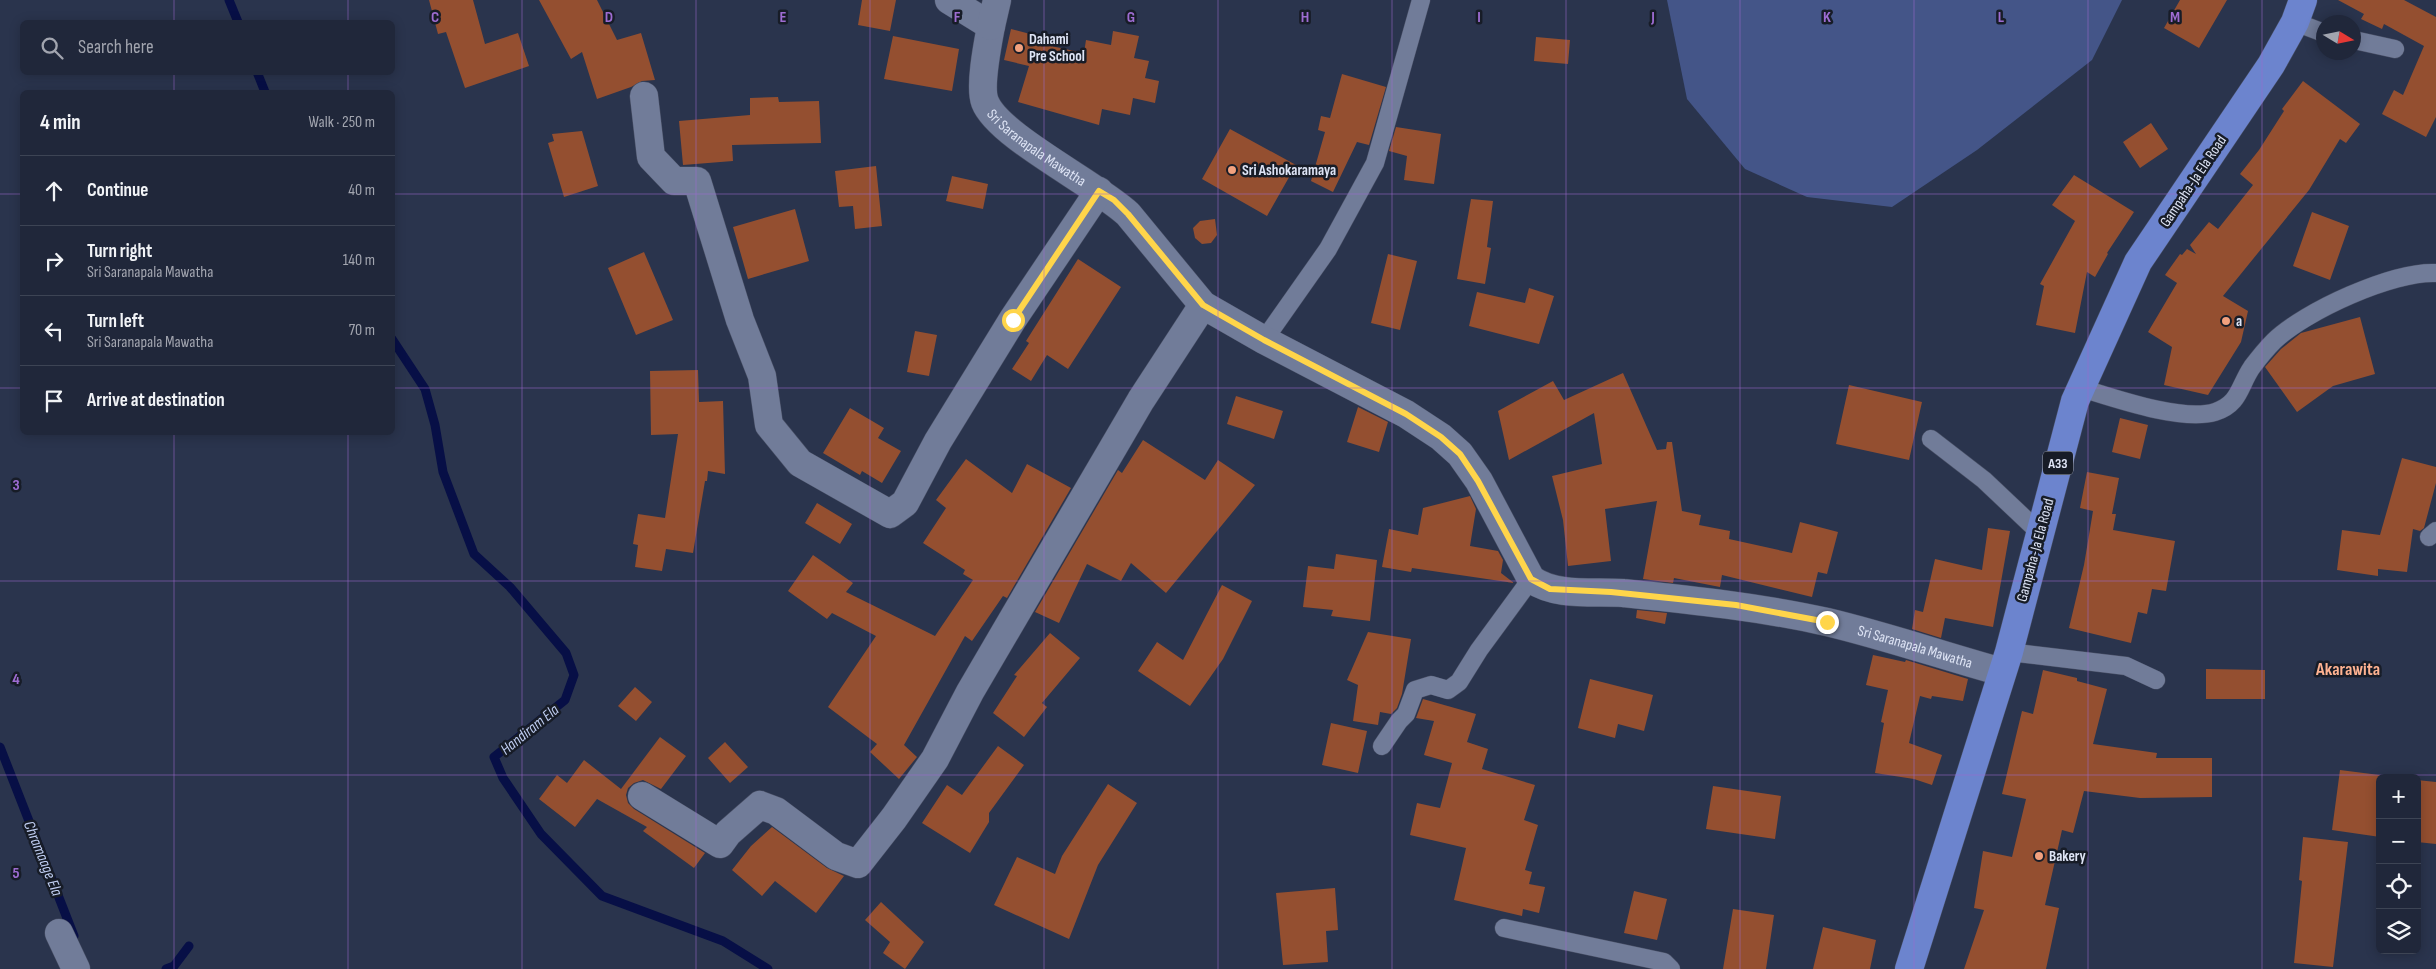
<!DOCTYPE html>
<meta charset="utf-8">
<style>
:root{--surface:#20273a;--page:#2d3345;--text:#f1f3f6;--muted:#a2a5af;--line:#3d4454}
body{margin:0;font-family:"Sofia Sans Condensed",sans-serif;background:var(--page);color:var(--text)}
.controls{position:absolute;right:15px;bottom:15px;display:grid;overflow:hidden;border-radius:8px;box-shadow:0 2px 12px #0003}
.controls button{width:45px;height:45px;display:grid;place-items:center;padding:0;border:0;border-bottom:1px solid var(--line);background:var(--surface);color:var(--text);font:25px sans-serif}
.compass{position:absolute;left:2316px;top:15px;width:45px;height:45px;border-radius:50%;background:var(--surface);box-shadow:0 2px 12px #0003;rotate:100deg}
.stop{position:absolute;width:15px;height:15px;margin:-11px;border:4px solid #ffd54a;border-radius:50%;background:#fff}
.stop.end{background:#ffd54a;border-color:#fff;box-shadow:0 1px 5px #0008}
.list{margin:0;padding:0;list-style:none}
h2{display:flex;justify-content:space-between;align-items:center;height:65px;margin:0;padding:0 20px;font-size:21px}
h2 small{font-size:16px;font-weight:400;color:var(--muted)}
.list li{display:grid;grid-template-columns:32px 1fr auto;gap:15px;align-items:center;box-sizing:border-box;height:70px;padding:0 20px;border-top:1px solid var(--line)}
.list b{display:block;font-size:19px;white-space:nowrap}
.list p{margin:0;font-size:16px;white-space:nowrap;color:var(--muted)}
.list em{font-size:16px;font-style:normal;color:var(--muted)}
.icon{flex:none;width:28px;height:28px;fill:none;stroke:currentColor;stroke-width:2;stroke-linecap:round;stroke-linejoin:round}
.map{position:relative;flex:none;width:2436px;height:969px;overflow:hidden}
.search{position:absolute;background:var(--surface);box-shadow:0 2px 12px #0003;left:20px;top:20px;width:375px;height:55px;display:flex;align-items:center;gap:12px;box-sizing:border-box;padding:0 18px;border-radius:8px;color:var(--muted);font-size:19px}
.panel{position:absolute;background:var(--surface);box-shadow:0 2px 12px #0003;left:20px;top:90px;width:375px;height:345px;border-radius:8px}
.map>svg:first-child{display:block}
</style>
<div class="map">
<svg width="2436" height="969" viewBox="0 0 2436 969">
<rect width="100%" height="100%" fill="#2a344d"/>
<path fill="#458" d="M 1667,0 L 2122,0 L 2092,60 L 1977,150 L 1892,207 L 1807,197 L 1745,169 L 1687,99 Z"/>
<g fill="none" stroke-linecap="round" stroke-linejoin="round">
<path stroke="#070f46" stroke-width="9" d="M 229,0 L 238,22
M 257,72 L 265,92
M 392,339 L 425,389 L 435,425 L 443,472 L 474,554 L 510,587 L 566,653 L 574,675 L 565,700 L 494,757 L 503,778 L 541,834 L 602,896 L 723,941 L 768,969
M 0,747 L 74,936
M 166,969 L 174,966 L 189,946"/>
</g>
<path fill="#944f30" d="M 429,0 L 473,0 L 485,44 L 518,33 L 529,66 L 465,88 L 446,32 L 438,34 Z
M 539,0 L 597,0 L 617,40 L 641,33 L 655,80 L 642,81 L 631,87 L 597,99 L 582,52 L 571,59 Z
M 862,0 L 896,0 L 890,31 L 858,25 Z
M 2180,0 L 2227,0 L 2199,48 L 2164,28 Z
M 2338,0 L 2404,0 L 2436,17 L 2436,117 L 2426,137 L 2382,114 L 2394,90 L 2403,95 L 2424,46 L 2384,24 L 2382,29 L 2361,19 L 2364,14 Z
M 1011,29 L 1034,35 L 1032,42 L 1084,53 L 1086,40 L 1111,45 L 1113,31 L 1139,36 L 1134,58 L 1149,61 L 1145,78 L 1159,81 L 1155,103 L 1133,98 L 1130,115 L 1102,109 L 1099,125 L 1018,102 L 1029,66 L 1004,60 Z
M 893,36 L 959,49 L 952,91 L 884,79 Z
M 1536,37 L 1570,40 L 1568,64 L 1534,61 Z
M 1342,74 L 1386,87 L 1369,145 L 1357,142 L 1333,192 L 1311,181 L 1325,132 L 1318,130 L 1321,116 L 1330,118 Z
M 2303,81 L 2360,124 L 2346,143 L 2340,139 L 2309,190 L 2223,296 L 2248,311 L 2241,342 L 2208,395 L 2164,385 L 2172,347 L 2148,332 L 2177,283 L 2165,275 L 2180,254 L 2182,255 L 2187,249 L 2196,254 L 2190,245 L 2209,222 L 2218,229 L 2253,185 L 2240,174 L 2259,150 L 2284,111 L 2282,109 Z
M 778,97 L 779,102 L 819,101 L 821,143 L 732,145 L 733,161 L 683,165 L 679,121 L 750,115 L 750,98 Z
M 2151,123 L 2168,149 L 2140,168 L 2123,142 Z
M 1396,127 L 1441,134 L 1434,184 L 1404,180 L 1407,156 L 1389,151 Z
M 1230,129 L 1296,165 L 1267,216 L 1202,179 Z
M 582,131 L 598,186 L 564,197 L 548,143 L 554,141 L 552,134 Z
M 876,166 L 882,226 L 855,229 L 853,206 L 839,207 L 835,171 Z
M 2074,175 L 2134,212 L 2107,253 L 2108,254 L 2095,277 L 2087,272 L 2075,333 L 2036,325 L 2044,286 L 2040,284 L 2075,221 L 2052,205 Z
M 952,176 L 988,184 L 983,209 L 946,201 Z
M 1471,199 L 1493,201 L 1487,247 L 1491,248 L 1485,284 L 1457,279 Z
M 795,209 L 809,261 L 748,279 L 733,227 Z
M 2312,212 L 2349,226 L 2330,280 L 2293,266 Z
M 1215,219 L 1217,235 L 1211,243 L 1202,244 L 1195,238 L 1193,228 L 1200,221 Z
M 644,252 L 673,320 L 636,335 L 608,268 Z
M 1388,254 L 1417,261 L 1400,330 L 1371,323 Z
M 1078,259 L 1121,287 L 1068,369 L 1047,355 L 1031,381 L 1012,369 L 1029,343 L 1026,341 Z
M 1529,288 L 1554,296 L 1539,344 L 1469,326 L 1477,292 L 1525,303 Z
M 2360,317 L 2375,374 L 2333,386 L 2297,412 L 2265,367 L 2281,349 L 2301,333 Z
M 915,331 L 937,335 L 929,376 L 907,372 Z
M 698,370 L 699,402 L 723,401 L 725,474 L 708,471 L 707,481 L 705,481 L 693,553 L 666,549 L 662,571 L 635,567 L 638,545 L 633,544 L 638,514 L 665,518 L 678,434 L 651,435 L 650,371 Z
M 1623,373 L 1657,450 L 1666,449 L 1667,442 L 1672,442 L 1682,511 L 1701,515 L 1699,525 L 1730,531 L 1729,539 L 1792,553 L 1800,522 L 1838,532 L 1827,574 L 1818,572 L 1812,597 L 1722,575 L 1720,587 L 1674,578 L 1673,583 L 1643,579 L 1657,501 L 1605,509 L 1611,561 L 1568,566 L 1563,520 L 1552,476 L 1602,464 L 1594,413 L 1509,460 L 1498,411 L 1553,381 L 1564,400 Z
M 1849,385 L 1922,402 L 1909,460 L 1836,444 Z
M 1236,396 L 1283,411 L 1274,439 L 1227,424 Z
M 1358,407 L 1388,422 L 1379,452 L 1347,442 Z
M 850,408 L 884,428 L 878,438 L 901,451 L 882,483 L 862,471 L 860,475 L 823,453 Z
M 2120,418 L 2148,425 L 2140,459 L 2112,452 Z
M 1143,440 L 1205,480 L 1218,460 L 1255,485 L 1166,593 L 1131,563 L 1121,581 L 1087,564 L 1059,623 L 1035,612 L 1118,470 L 1122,473 Z
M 2402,458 L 2436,467 L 2436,483 L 2424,528 L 2420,531 L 2413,529 L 2407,572 L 2378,569 L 2378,576 L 2337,570 L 2342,530 L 2380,535 Z
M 966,459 L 1012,493 L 1027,464 L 1071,488 L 1007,598 L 1003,596 L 972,641 L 965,636 L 904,745 L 917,757 L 899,779 L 870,752 L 877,744 L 828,707 L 876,636 L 832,613 L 827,619 L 788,591 L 813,555 L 853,583 L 846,592 L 935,636 L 973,580 L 963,574 L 965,570 L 923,543 L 946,508 L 936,500 Z
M 2087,472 L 2119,478 L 2112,514 L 2116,514 L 2113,530 L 2175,541 L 2166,591 L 2152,589 L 2147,614 L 2138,612 L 2131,643 L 2069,628 L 2084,565 L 2093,511 L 2080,508 Z
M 1470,496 L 1476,509 L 1470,546 L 1498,551 L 1503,560 L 1501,573 L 1514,583 L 1412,568 L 1411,572 L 1382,567 L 1389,529 L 1418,535 L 1423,508 Z
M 817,503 L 852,524 L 840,544 L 805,523 Z
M 1988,528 L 2010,531 L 1993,627 L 1945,618 L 1941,638 L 1912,629 L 1915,610 L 1923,612 L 1935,559 L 1982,570 Z
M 1336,554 L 1377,560 L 1370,621 L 1331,616 L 1333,610 L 1303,607 L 1308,566 L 1334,569 Z
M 1222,585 L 1252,601 L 1223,659 L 1190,706 L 1138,671 L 1157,642 L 1183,660 Z
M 1637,610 L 1667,613 L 1665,624 L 1636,618 Z
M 1368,632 L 1411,639 L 1402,694 L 1397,708 L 1391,714 L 1380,712 L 1378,725 L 1353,721 L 1358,685 L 1347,680 Z
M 1050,633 L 1080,658 L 1042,703 L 1047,707 L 1024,737 L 993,713 L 1017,676 L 1014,675 Z
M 1873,655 L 1905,662 L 1906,660 L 1968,679 L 1963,701 L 1932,696 L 1931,699 L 1920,696 L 1909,743 L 1942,755 L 1932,785 L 1914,779 L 1875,773 L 1884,723 L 1881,722 L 1888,690 L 1866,685 Z
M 2206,669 L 2265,670 L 2265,699 L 2206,699 Z
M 2043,670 L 2077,678 L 2077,681 L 2107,689 L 2093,744 L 2157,753 L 2156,758 L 2212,758 L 2212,797 L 2140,798 L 2084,791 L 2073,833 L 2062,830 L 2045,905 L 2059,908 L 2046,969 L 1964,969 L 1984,910 L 1974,908 L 1983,851 L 2012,857 L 2026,799 L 2002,794 L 2022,711 L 2033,714 Z
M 1590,679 L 1653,695 L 1644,731 L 1618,724 L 1615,738 L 1578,728 Z
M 635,687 L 652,702 L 636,721 L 618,706 Z
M 1423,699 L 1476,714 L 1467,742 L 1488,749 L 1482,769 L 1535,785 L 1524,820 L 1538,825 L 1525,870 L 1532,872 L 1529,884 L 1545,887 L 1539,913 L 1523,909 L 1522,916 L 1454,900 L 1466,848 L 1410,835 L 1417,803 L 1440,808 L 1452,763 L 1424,755 L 1434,721 L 1416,718 Z
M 1331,723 L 1367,731 L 1358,773 L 1322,765 Z
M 660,737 L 686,756 L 661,789 L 643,780 L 634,783 L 628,788 L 626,795 L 628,803 L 634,809 L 705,853 L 694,868 L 643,831 L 647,827 L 597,799 L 575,827 L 539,799 L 557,775 L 567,783 L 584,760 L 621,789 Z
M 725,742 L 748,767 L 730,783 L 708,758 Z
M 998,746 L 1024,765 L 989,813 L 989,822 L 970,853 L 922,823 L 947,785 L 962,795 Z
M 2340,770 L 2403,778 L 2380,778 L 2380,837 L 2332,830 Z
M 2417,780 L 2436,782 L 2436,844 L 2417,842 Z
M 1108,784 L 1137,803 L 1098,865 L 1069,939 L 994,905 L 1017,857 L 1055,874 L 1062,856 Z
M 1713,786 L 1781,796 L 1775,839 L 1706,829 Z
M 772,827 L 827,868 L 844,876 L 816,913 L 775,881 L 762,896 L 732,870 L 751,846 Z
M 2303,837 L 2348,842 L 2333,967 L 2294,963 L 2302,881 L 2299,880 Z
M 1335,888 L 1338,930 L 1326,931 L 1328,962 L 1283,965 L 1276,893 Z
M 1634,891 L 1667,899 L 1657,940 L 1624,933 Z
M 881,902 L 924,942 L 905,969 L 883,953 L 890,942 L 865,920 Z
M 1733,909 L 1774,915 L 1766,969 L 1723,969 Z
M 1823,927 L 1876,940 L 1870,969 L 1813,969 Z"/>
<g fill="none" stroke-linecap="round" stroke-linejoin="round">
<g stroke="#484f65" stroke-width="19">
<path id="service" d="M 2295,22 L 2324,33
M 2354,40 L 2395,49
M 1264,340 L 1328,249 L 1375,163 L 1421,0
M 2081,388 C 2114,398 2182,422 2215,412 C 2240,404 2239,386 2252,367 C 2258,359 2266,349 2274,341 C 2305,311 2393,271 2436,273
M 1931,439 L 1984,480 L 2039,532
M 2429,537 L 2436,531
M 2009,652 L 2126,666 L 2156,680
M 1382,746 L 1399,721 L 1406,714 L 1415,690 L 1431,685 L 1448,690 L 1459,682 L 1479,650 L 1531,579
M 1504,928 L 1664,962 L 1671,969"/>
</g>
<g stroke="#484f65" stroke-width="29">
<g id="minor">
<path id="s1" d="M 949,0 L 991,26 C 988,42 979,87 985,102 C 998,136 1096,184 1128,214 L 1203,305 L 1264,340 L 1406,414 L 1441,437 L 1460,454 L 1479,481 L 1531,579 C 1556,597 1593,591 1623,593 C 1691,600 1760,607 1827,622 C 1886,636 1944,656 2002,672"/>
<path d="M 991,26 L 997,0"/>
<path d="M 644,96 L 651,157 L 674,181 L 697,181 L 740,320 L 762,376 L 769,425 L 800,463 L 890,514 L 905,503 L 938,441 L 1013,319 L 1099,191"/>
<path d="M 642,796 L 720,844 L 728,833 L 760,805 L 776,811 L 836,856 L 858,864 L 894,818 L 935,759 L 970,692 L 1141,400 L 1203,305"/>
<path d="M 59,933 L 76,969"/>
</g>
</g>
<g stroke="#484f65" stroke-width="29">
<path id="trunk" d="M 1909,969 L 2009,652 L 2075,401 L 2138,262 L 2271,65 L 2295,22 L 2303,0"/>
</g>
<use href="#service" stroke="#717c99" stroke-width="18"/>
<use href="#minor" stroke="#717c99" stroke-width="28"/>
<use href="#trunk" stroke="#6c84ce" stroke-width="28"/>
</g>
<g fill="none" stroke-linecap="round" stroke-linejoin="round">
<path stroke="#ffd54a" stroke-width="6" d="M 1013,320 L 1099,191 L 1114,200 L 1128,214 L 1203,305 L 1264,340 L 1406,414 L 1441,437 L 1460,454 L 1478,481 L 1531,579 L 1550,589 L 1611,592 L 1736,605 L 1827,622"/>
</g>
<path fill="none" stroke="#9e6cd2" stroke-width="1" stroke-opacity="0.55" d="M 174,0 L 174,22M 348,0 L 348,22M 522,0 L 522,969M 696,0 L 696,969M 870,0 L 870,969M 1044,0 L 1044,969M 1218,0 L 1218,969M 1392,0 L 1392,969M 1566,0 L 1566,969M 1740,0 L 1740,969M 1914,0 L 1914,969M 2088,0 L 2088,969M 2262,0 L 2262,969M 174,72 L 174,92M 348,72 L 348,92M 0,194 L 22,194M 392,194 L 2436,194M 0,388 L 22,388M 392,388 L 2436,388M 174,432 L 174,969M 348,432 L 348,969M 0,581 L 2436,581M 0,775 L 2436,775"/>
<g fill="#f2a17e" stroke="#171c27" stroke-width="2">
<circle cx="1019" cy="48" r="5"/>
<circle cx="1232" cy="170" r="5"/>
<circle cx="2226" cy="321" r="5"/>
<circle cx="2039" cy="856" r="5"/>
</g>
<g text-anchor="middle" stroke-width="5" stroke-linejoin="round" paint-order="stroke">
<rect fill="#171c27" stroke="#a2a8b7" stroke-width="1" x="2043" y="451.5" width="30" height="23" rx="4"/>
<g font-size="14" font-weight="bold" fill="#dee4f5">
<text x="2058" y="468">A33</text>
</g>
<g font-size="15" font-weight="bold" fill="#dee4f5" stroke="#171c27" text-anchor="start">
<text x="1029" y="44">Dahami<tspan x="1029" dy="17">Pre School</tspan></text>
<text x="1242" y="175">Sri Ashokaramaya</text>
<text x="2236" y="326">a</text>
<text x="2049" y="861">Bakery</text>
</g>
<g font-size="15" fill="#dee4f5" stroke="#171c27">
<text dy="5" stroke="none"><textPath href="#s1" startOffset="196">Sri Saranapala Mawatha</textPath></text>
<text transform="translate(2193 181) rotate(-56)" y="5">Gampaha-Ja Ela Road</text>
<text transform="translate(2035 550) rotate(-75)" y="5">Gampaha-Ja Ela Road</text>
<text dy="5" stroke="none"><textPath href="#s1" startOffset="1261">Sri Saranapala Mawatha</textPath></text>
</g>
<g font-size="16" font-style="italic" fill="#c0cef2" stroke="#171c27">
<text transform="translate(529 729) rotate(-39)" y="6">Handiram Ela</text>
<text transform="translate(44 858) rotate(68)" y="6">Chramaage Ela</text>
</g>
<g font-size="18" font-weight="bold" fill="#feb291" stroke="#171c27">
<text x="2348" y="675">Akarawita</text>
</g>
</g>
<g font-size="16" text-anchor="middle" font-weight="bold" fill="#9e6cd2" stroke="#171c27" stroke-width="5" stroke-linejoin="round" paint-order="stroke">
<text x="435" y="22">C</text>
<text x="609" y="22">D</text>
<text x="783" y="22">E</text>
<text x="957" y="22">F</text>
<text x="1131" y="22">G</text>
<text x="1305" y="22">H</text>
<text x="1479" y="22">I</text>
<text x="1653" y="22">J</text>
<text x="1827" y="22">K</text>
<text x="2001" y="22">L</text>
<text x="2175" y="22">M</text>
<text x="16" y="490">3</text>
<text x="16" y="684">4</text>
<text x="16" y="878">5</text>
</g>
</svg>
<div class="controls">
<button>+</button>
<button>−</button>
<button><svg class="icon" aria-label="locate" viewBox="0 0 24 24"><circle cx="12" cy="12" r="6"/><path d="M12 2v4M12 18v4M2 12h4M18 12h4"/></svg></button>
<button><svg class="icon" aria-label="layers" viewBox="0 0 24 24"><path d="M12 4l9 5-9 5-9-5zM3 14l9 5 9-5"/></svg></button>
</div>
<svg class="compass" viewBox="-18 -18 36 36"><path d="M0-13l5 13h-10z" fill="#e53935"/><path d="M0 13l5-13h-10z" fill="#a2a5af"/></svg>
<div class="stop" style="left:1013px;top:320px"></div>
<div class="stop end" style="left:1827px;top:622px"></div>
<div class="search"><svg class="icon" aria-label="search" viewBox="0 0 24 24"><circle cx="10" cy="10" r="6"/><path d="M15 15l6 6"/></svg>Search here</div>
<section class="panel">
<h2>4 min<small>Walk · 250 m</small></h2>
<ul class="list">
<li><svg class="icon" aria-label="ahead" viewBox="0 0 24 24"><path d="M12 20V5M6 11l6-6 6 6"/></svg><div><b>Continue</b></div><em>40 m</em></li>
<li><svg class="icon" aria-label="right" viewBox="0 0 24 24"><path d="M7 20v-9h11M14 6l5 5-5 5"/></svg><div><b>Turn right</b><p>Sri Saranapala Mawatha</p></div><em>140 m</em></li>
<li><svg class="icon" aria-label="left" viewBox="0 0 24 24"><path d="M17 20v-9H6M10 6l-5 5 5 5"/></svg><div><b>Turn left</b><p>Sri Saranapala Mawatha</p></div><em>70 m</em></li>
<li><svg class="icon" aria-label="arrive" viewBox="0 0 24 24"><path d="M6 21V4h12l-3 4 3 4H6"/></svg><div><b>Arrive at destination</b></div></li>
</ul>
</section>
</div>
